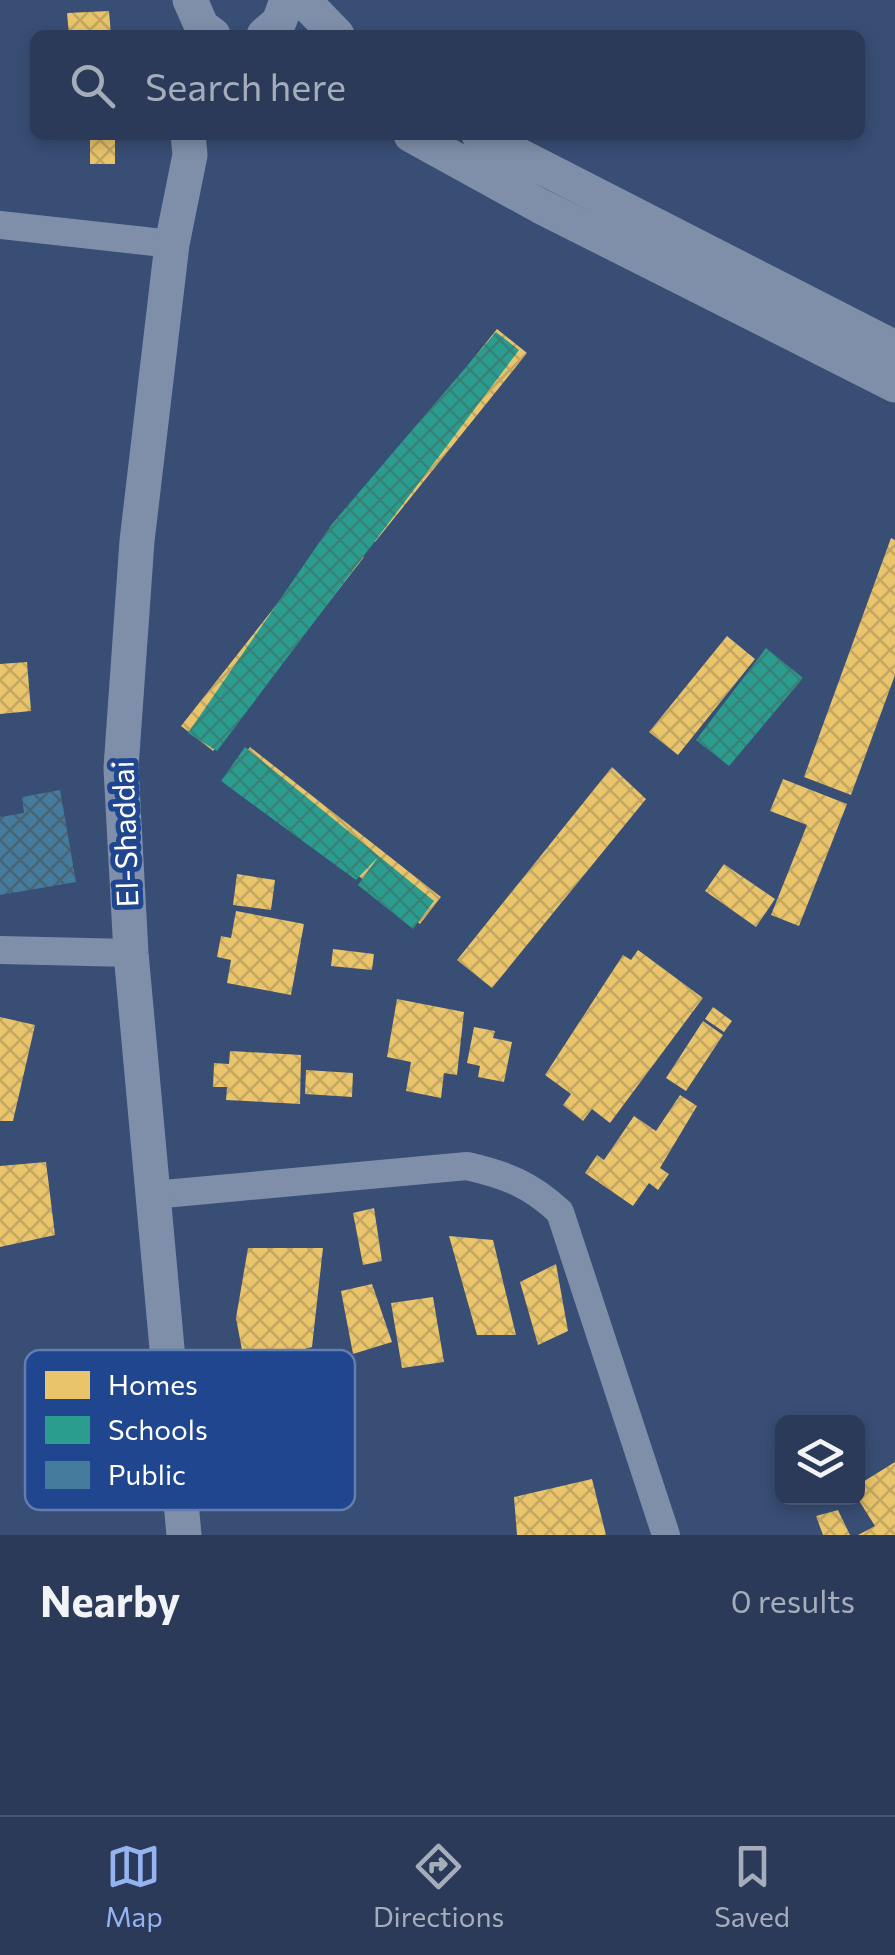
<!DOCTYPE html>
<style>
:root{--surface:#2a3a58;--page:#32415e;--text:#f1f3f6;--muted:#a5adba;--line:#46546e;--accent:#95b2f1}
body{margin:0;font-family:Commissioner,sans-serif;background:var(--page);color:var(--text)}
.controls{position:absolute;right:30px;bottom:30px;display:grid;overflow:hidden;border-radius:15px;box-shadow:0 5px 15px #0003}
.controls button{width:90px;height:90px;display:grid;place-items:center;padding:0;border:0;border-bottom:2px solid var(--line);background:var(--surface);color:var(--text);font:50px sans-serif}
.list{margin:0;padding:0;list-style:none}
h2{display:flex;justify-content:space-between;align-items:center;height:130px;margin:0;padding:0 40px;font-size:42px}
h2 small{font-size:32px;font-weight:400;color:var(--muted)}
.icon{flex:none;width:55px;height:55px;fill:none;stroke:currentColor;stroke-width:2;stroke-linecap:round;stroke-linejoin:round}
.map{position:relative;flex:none;width:895px;height:1535px;overflow:hidden}
.search{position:absolute;background:var(--surface);box-shadow:0 5px 15px #0003;left:30px;right:30px;top:30px;height:110px;display:flex;align-items:center;gap:25px;box-sizing:border-box;padding:0 35px;border-radius:15px;color:var(--muted);font-size:38px}
.sheet{height:280px;background:var(--surface)}
nav{display:flex;justify-content:space-around;align-items:center;box-sizing:border-box;height:140px;border-top:2px solid var(--line);background:var(--surface);font-size:28px;color:var(--muted)}
nav a{display:grid;justify-items:center;gap:5px}
nav .on{color:var(--accent)}
.map>svg:first-child{display:block}
</style>
<div class="map">
<svg width="895" height="1535" viewBox="0 0 895 1535">
<defs>
<pattern id="homes-cross-hatch" width="8" height="8" patternUnits="userSpaceOnUse" patternTransform="scale(2.5)"><rect width="8" height="8" fill="#e9c46a"/><path d="M0 0l8 8M0 8l8-8" fill="none" stroke="#c2a662"/></pattern>
<pattern id="schools-cross-hatch" width="8" height="8" patternUnits="userSpaceOnUse" patternTransform="scale(2.5)"><rect width="8" height="8" fill="#2a9d8f"/><path d="M0 0l8 8M0 8l8-8" fill="none" stroke="#368178"/></pattern>
<pattern id="public-cross-hatch" width="8" height="8" patternUnits="userSpaceOnUse" patternTransform="scale(2.5)"><rect width="8" height="8" fill="#457b9d"/><path d="M0 0l8 8M0 8l8-8" fill="none" stroke="#486474"/></pattern>
</defs>
<rect width="100%" height="100%" fill="#384e75"/>
<path fill="url(#homes-cross-hatch)" d="M 109,11 L 111,35 L 69,35 L 67,13 Z
M 90,135 L 115,135 L 115,164 L 90,164 Z
M 497,329 L 527,353 L 375,542 L 346,519 Z
M 333,533 L 364,557 L 213,751 L 181,726 Z
M 891,538 L 895,540 L 895,675 L 851,795 L 804,777 Z
M 727,636 L 755,659 L 678,755 L 649,732 Z
M 27,662 L 31,711 L 0,714 L 0,664 Z
M 250,747 L 441,897 L 420,924 L 228,774 Z
M 612,767 L 646,799 L 492,988 L 457,960 Z
M 783,779 L 847,804 L 799,926 L 771,915 L 807,825 L 770,811 Z
M 724,864 L 775,899 L 756,927 L 705,891 Z
M 237,874 L 275,880 L 271,910 L 233,905 Z
M 236,911 L 304,924 L 291,995 L 227,983 L 231,960 L 217,957 L 221,936 L 231,938 Z
M 333,949 L 374,954 L 372,970 L 331,966 Z
M 638,950 L 703,998 L 610,1123 L 592,1109 L 583,1121 L 563,1105 L 571,1094 L 545,1075 L 623,955 L 631,960 Z
M 397,999 L 464,1012 L 457,1075 L 444,1073 L 441,1098 L 406,1091 L 411,1062 L 387,1057 Z
M 713,1007 L 732,1021 L 724,1032 L 705,1019 Z
M 0,1017 L 35,1025 L 13,1121 L 0,1121 Z
M 703,1021 L 723,1035 L 686,1091 L 666,1078 Z
M 474,1027 L 495,1031 L 493,1038 L 512,1042 L 504,1082 L 478,1077 L 480,1066 L 467,1063 Z
M 230,1051 L 301,1055 L 300,1104 L 226,1100 L 227,1087 L 213,1087 L 214,1063 L 229,1064 Z
M 306,1070 L 353,1073 L 352,1097 L 305,1094 Z
M 680,1095 L 697,1106 L 660,1168 L 669,1174 L 658,1190 L 649,1183 L 633,1206 L 585,1173 L 597,1155 L 604,1160 L 634,1116 L 656,1131 Z
M 46,1162 L 55,1235 L 0,1247 L 0,1166 Z
M 374,1208 L 382,1261 L 363,1265 L 353,1213 Z
M 449,1236 L 493,1240 L 516,1335 L 477,1335 Z
M 248,1248 L 323,1248 L 312,1347 L 245,1366 L 236,1318 Z
M 556,1264 L 568,1331 L 538,1345 L 520,1282 Z
M 372,1284 L 392,1342 L 353,1354 L 341,1291 Z
M 433,1297 L 444,1362 L 402,1368 L 391,1303 Z
M 895,1462 L 895,1535 L 858,1535 L 875,1526 L 858,1499 L 858,1485 Z
M 592,1479 L 606,1535 L 517,1535 L 514,1497 Z
M 838,1510 L 850,1535 L 823,1535 L 816,1516 Z"/>
<path fill="url(#schools-cross-hatch)" d="M 496,332 L 519,350 L 217,751 L 188,733 L 332,524 Z
M 766,648 L 803,678 L 729,766 L 696,740 Z
M 245,747 L 434,901 L 413,929 L 358,885 L 378,857 L 356,880 L 221,781 Z"/>
<path fill="url(#public-cross-hatch)" d="M 60,790 L 76,882 L 0,895 L 0,817 L 24,813 L 22,797 Z"/>
<g fill="none" stroke-linecap="round" stroke-linejoin="round">
<path stroke="#7f8fa9" stroke-width="28" d="M 0,225 L 172,244
M 0,950 L 131,953
M 153,1195 L 467,1166 C 506,1175 530,1184 560,1212 L 666,1535"/>
<path stroke="#7f8fa9" stroke-width="35" d="M 190,0 L 202,27 L 213,35
M 303,0 L 337,35
M 264,35 L 279,22 L 287,0
M 411,135 L 540,206 L 895,385
M 479,135 L 895,348
M 184,1535 L 131,953 L 121,768 L 137,541 L 172,244 L 190,155 L 188,135"/>
</g>
<g text-anchor="middle" stroke-width="10" stroke-linejoin="round" paint-order="stroke">
<g font-size="30" fill="#fff" stroke="#1f468e">
<text transform="translate(126 834) rotate(-92)" y="10">El-Shaddai</text>
</g>
</g>
<rect x="25" y="1350" width="330" height="160" rx="15" fill="#1f468e" stroke="#627eb0" stroke-width="2.5"/>
<rect x="45" y="1371" width="45" height="28" fill="#e9c46a"/>
<rect x="45" y="1416" width="45" height="28" fill="#2a9d8f"/>
<rect x="45" y="1461" width="45" height="28" fill="#457b9d"/>
<g font-size="28" fill="#fff">
<text x="108" y="1395">Homes</text>
<text x="108" y="1440">Schools</text>
<text x="108" y="1485">Public</text>
</g>
</svg>
<div class="controls">
<button><svg class="icon" aria-label="layers" viewBox="0 0 24 24"><path d="M12 4l9 5-9 5-9-5zM3 14l9 5 9-5"/></svg></button>
</div>
<div class="search"><svg class="icon" aria-label="search" viewBox="0 0 24 24"><circle cx="10" cy="10" r="6"/><path d="M15 15l6 6"/></svg>Search here</div>
</div>
<section class="sheet">
<h2>Nearby<small>0 results</small></h2>
<ul class="list">
</ul>
</section>
<nav>
<a class="on"><svg class="icon" aria-label="map" viewBox="0 0 24 24"><path d="M3 6l6-2 6 2 6-2v14l-6 2-6-2-6 2zM9 4v14M15 6v14"/></svg>Map</a>
<a><svg class="icon" aria-label="directions" viewBox="0 0 24 24"><path d="M12 3l9 9-9 9-9-9zM9 14v-3h6M13 9l2 2-2 2"/></svg>Directions</a>
<a><svg class="icon" aria-label="saved" viewBox="0 0 24 24"><path d="M7 4h10v16l-5-4-5 4z"/></svg>Saved</a>
</nav>
